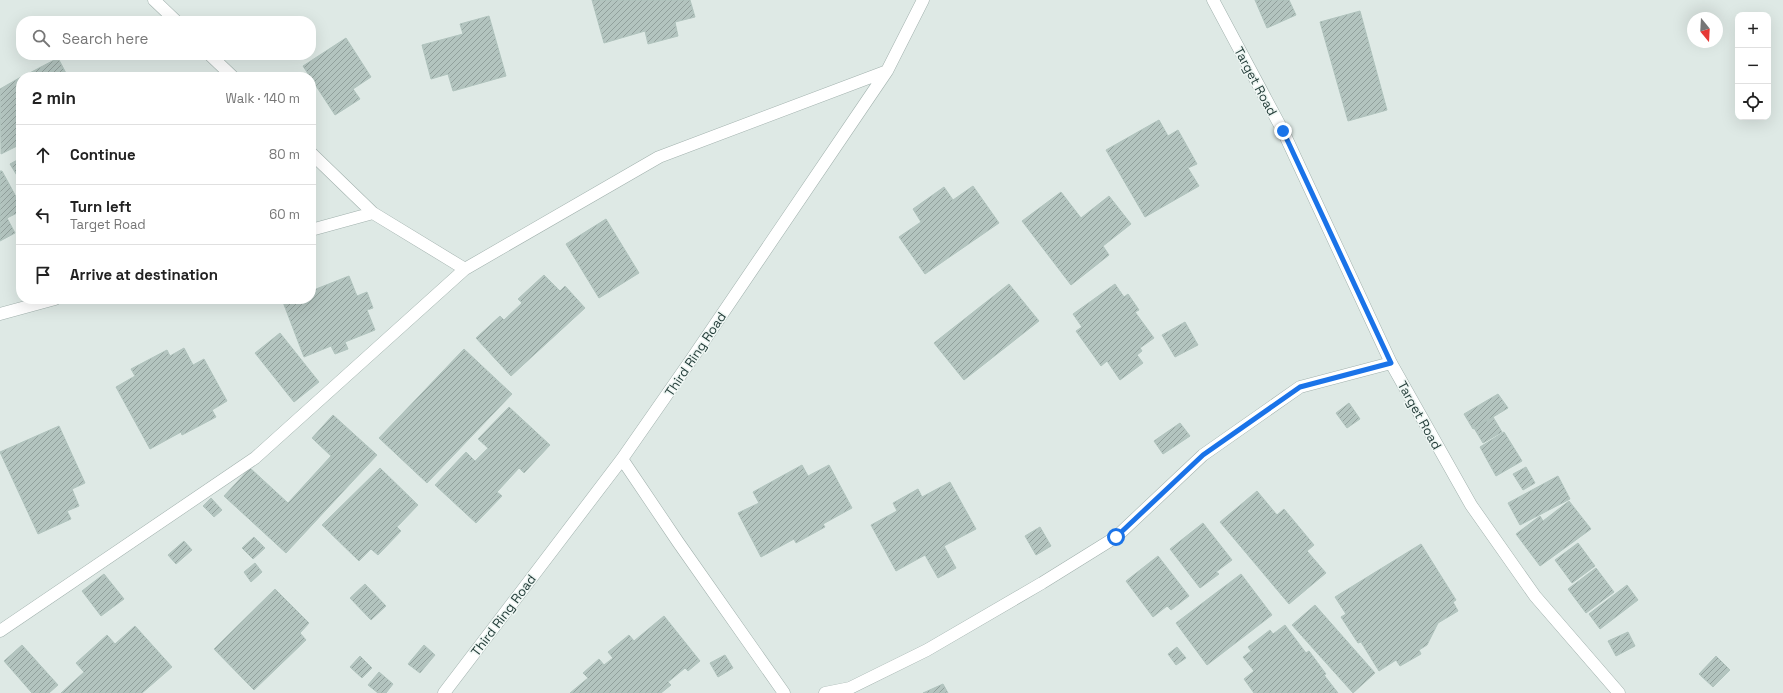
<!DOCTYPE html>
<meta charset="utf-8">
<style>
:root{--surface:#fff;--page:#f2f2f2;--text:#222;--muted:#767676;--line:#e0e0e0}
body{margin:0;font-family:"Space Grotesk",sans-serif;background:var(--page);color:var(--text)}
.controls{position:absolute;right:12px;top:12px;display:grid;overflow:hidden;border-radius:8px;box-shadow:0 4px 16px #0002}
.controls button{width:36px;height:36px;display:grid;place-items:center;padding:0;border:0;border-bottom:1px solid var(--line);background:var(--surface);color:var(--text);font:20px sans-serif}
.compass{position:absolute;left:1687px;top:12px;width:36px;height:36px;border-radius:50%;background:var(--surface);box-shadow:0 4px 16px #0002;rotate:162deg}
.stop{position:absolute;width:12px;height:12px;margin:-9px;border:3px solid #1a73e8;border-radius:50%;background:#fff}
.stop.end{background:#1a73e8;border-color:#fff;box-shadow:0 1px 4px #0008}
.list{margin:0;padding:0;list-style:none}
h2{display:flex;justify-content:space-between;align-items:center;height:52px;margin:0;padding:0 16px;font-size:17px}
h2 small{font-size:13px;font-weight:400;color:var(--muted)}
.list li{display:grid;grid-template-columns:26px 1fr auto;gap:12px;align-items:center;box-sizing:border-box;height:60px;padding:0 16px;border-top:1px solid var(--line)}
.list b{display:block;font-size:15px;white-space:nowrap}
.list p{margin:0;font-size:13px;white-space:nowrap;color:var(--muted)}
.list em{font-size:13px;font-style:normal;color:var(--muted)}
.icon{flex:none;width:22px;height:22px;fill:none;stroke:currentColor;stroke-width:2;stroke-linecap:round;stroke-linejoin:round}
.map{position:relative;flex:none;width:1783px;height:693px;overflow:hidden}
.search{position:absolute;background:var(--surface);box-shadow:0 4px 16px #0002;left:16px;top:16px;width:300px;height:44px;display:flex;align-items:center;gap:10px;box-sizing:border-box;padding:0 14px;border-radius:16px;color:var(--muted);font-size:15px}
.panel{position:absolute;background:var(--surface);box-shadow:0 4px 16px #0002;left:16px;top:72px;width:300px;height:232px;border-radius:16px}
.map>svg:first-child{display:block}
</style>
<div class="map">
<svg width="1783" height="693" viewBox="0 0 1783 693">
<defs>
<pattern id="building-hatch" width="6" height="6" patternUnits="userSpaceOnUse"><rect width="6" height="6" fill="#b3c4bf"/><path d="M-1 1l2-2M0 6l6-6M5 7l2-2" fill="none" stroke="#91a09c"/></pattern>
</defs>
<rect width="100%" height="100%" fill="#dee9e5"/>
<path fill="url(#building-hatch)" stroke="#b0c3bd" d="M 592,0 L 690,0 L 695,17 L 675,22 L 678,36 L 648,44 L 645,31 L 604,43 Z
M 1255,0 L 1289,0 L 1296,15 L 1267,28 Z
M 1360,11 L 1387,110 L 1348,121 L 1320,22 Z
M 489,16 L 506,76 L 453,91 L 448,74 L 431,79 L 422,45 L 463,34 L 460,24 Z
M 346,38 L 371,77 L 353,89 L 360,99 L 335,115 L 303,66 Z
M 58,58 L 68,77 L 22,77 Z
M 21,77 L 21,144 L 1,154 L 0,89 Z
M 1159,120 L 1168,136 L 1178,130 L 1197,164 L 1188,168 L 1199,186 L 1145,217 L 1106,150 Z
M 21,158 L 21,182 L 10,164 Z
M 0,171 L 2,171 L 21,206 L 21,211 L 7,218 L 15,233 L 0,241 Z
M 973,186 L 999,223 L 925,274 L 899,237 L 921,222 L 913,209 L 944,187 L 953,200 Z
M 1061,192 L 1081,218 L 1109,196 L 1131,224 L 1103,246 L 1109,255 L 1071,285 L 1022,221 Z
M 606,219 L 639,273 L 599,298 L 566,244 Z
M 544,275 L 560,291 L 565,286 L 585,308 L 511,376 L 476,338 L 500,316 L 504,320 L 522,303 L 518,299 Z
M 349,276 L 357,296 L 367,292 L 373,308 L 367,310 L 375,330 L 345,342 L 348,349 L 335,354 L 331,346 L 304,357 L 283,302 L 289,299 L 311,299 L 311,291 Z
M 1009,284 L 1039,321 L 964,380 L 934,343 Z
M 1115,284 L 1124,297 L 1128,294 L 1139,310 L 1135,312 L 1154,338 L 1140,348 L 1142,351 L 1137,355 L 1143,363 L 1120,380 L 1107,361 L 1101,366 L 1076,331 L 1082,327 L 1073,314 Z
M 1185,322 L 1198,345 L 1175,357 L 1162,335 Z
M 280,333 L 319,382 L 294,402 L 255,353 Z
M 184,348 L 193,365 L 204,359 L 227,401 L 212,410 L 216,417 L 182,435 L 181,432 L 150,449 L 116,387 L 135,376 L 131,369 L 167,350 L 170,356 Z
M 464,349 L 512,394 L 427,483 L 379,438 Z
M 1498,394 L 1508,408 L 1473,429 L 1464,414 Z
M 1349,403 L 1360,419 L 1347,428 L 1336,413 Z
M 509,407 L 550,445 L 524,473 L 519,468 L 497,492 L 502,496 L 476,523 L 435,485 L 466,452 L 475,461 L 488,448 L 478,439 Z
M 333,415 L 377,455 L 286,553 L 224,496 L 250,468 L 288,503 L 331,456 L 312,438 Z
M 1493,417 L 1502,432 L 1483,443 L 1474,428 Z
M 1180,423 L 1190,436 L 1163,454 L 1154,441 Z
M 59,426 L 85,483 L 72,489 L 79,506 L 67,511 L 71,519 L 38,534 L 0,452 Z
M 1504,432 L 1522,461 L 1496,476 L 1480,447 Z
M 802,465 L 808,476 L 829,465 L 852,508 L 823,524 L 825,527 L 796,543 L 794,539 L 761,557 L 738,513 L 759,503 L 753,492 Z
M 1526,467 L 1535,483 L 1523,490 L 1513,474 Z
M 380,468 L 418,505 L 397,527 L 401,531 L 378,555 L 371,549 L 359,561 L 322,525 Z
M 1558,476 L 1570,499 L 1520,525 L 1508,503 Z
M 950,482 L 976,529 L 944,546 L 956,568 L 938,578 L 925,555 L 896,571 L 871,525 L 897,511 L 893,503 L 918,489 L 922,497 Z
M 1257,491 L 1277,515 L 1284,509 L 1314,545 L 1307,551 L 1326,573 L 1289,604 L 1220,522 Z
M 211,498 L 222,510 L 214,517 L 203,506 Z
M 1569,501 L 1591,529 L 1540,566 L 1516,534 L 1540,516 L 1543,521 Z
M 1203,523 L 1232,560 L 1216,572 L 1219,574 L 1200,588 L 1170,549 Z
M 1040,527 L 1051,546 L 1036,555 L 1025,536 Z
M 254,537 L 265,548 L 253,559 L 242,548 Z
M 184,541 L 192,550 L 176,564 L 168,555 Z
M 1578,543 L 1595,566 L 1572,583 L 1555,560 Z
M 1421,544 L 1456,600 L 1453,602 L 1458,611 L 1438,623 L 1427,645 L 1419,650 L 1421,654 L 1400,666 L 1396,660 L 1379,671 L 1361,642 L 1358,643 L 1341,617 L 1346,614 L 1335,597 Z
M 1158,556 L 1189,596 L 1171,610 L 1167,606 L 1153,617 L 1126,581 Z
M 255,563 L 262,572 L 251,582 L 244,572 Z
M 1596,568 L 1614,592 L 1586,613 L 1568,589 Z
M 104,574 L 124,599 L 101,616 L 82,591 Z
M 1241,574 L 1272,615 L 1207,665 L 1176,623 Z
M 365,584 L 386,606 L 371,620 L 350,598 Z
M 1627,585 L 1638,600 L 1600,629 L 1589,614 Z
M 275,589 L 309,623 L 300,633 L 306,640 L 254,690 L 214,649 Z
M 1315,605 L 1375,673 L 1353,693 L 1292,625 Z
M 664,616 L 700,661 L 688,671 L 685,668 L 668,682 L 671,685 L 661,693 L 570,693 L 588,678 L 583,673 L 599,659 L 604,665 L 613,658 L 608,652 L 629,635 L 634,641 Z
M 1285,625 L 1306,653 L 1309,651 L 1326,674 L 1324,675 L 1338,693 L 1254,693 L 1244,679 L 1254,671 L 1243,657 L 1251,651 L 1248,647 L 1270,630 L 1273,634 Z
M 135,626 L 172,667 L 142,693 L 61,693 L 84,672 L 76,663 L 107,635 L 115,644 Z
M 1628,632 L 1635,646 L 1616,656 L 1608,641 Z
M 22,645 L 58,685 L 49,693 L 32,693 L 4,661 Z
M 424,645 L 435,655 L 420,673 L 408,664 Z
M 1177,647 L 1186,658 L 1176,665 L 1168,654 Z
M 725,655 L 733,668 L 718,677 L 710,663 Z
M 360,656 L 372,668 L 362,678 L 350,667 Z
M 1716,656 L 1730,670 L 1713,687 L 1699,674 Z
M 379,672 L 393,684 L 386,693 L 378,693 L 368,685 Z
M 943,684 L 948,693 L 923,693 Z"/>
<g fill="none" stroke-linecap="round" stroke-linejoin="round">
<g stroke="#a1b1ad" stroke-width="13">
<path id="minor" d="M 154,0 L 176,21
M 1213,0 L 1283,131 L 1391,363 L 1471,505 L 1535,596 L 1619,693
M 210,55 L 233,77
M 311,153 L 373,213 L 465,269 L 659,157 L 887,71
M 311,230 L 373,213
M 0,314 L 55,299
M 622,459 L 678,542 L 784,693
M 0,631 L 255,458 L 465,269
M 444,693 L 622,459 L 691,360 L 887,71 L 923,0
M 825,693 L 850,688 L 927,650 L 1042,583 L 1116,537 L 1203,455 L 1300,387 L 1391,363"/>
</g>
<use href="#minor" stroke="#fff" stroke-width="12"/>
</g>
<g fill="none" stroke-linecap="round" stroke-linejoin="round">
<path stroke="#1a73e8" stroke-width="5" d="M 1116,537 L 1203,455 L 1300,387 L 1391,363 L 1283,131"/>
</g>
<g text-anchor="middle" stroke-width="3" stroke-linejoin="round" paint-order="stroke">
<g font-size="13" fill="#1f3935" stroke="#eef6f3">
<text transform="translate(1256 81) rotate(62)" y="5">Target Road</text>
<text transform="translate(695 354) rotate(-56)" y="5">Third Ring Road</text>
<text transform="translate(1420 415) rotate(61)" y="5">Target Road</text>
<text transform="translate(503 615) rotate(-53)" y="5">Third Ring Road</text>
</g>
</g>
</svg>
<div class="controls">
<button>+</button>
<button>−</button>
<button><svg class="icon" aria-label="locate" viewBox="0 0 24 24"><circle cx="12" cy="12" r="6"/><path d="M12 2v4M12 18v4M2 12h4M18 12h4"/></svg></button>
</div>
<svg class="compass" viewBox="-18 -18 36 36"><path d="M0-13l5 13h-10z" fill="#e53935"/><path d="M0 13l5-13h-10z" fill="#767676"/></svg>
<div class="stop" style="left:1116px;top:537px"></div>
<div class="stop end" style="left:1283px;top:131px"></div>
<div class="search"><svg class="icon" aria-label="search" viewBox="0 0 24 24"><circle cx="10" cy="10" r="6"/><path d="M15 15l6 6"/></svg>Search here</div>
<section class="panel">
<h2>2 min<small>Walk · 140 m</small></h2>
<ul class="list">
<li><svg class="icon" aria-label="ahead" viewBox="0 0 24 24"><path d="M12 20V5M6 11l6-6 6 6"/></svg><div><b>Continue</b></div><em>80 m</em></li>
<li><svg class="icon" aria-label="left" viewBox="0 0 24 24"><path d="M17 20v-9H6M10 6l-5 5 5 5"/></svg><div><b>Turn left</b><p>Target Road</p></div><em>60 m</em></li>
<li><svg class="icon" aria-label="arrive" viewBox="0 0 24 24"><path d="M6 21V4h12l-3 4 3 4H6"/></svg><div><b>Arrive at destination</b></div></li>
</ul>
</section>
</div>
